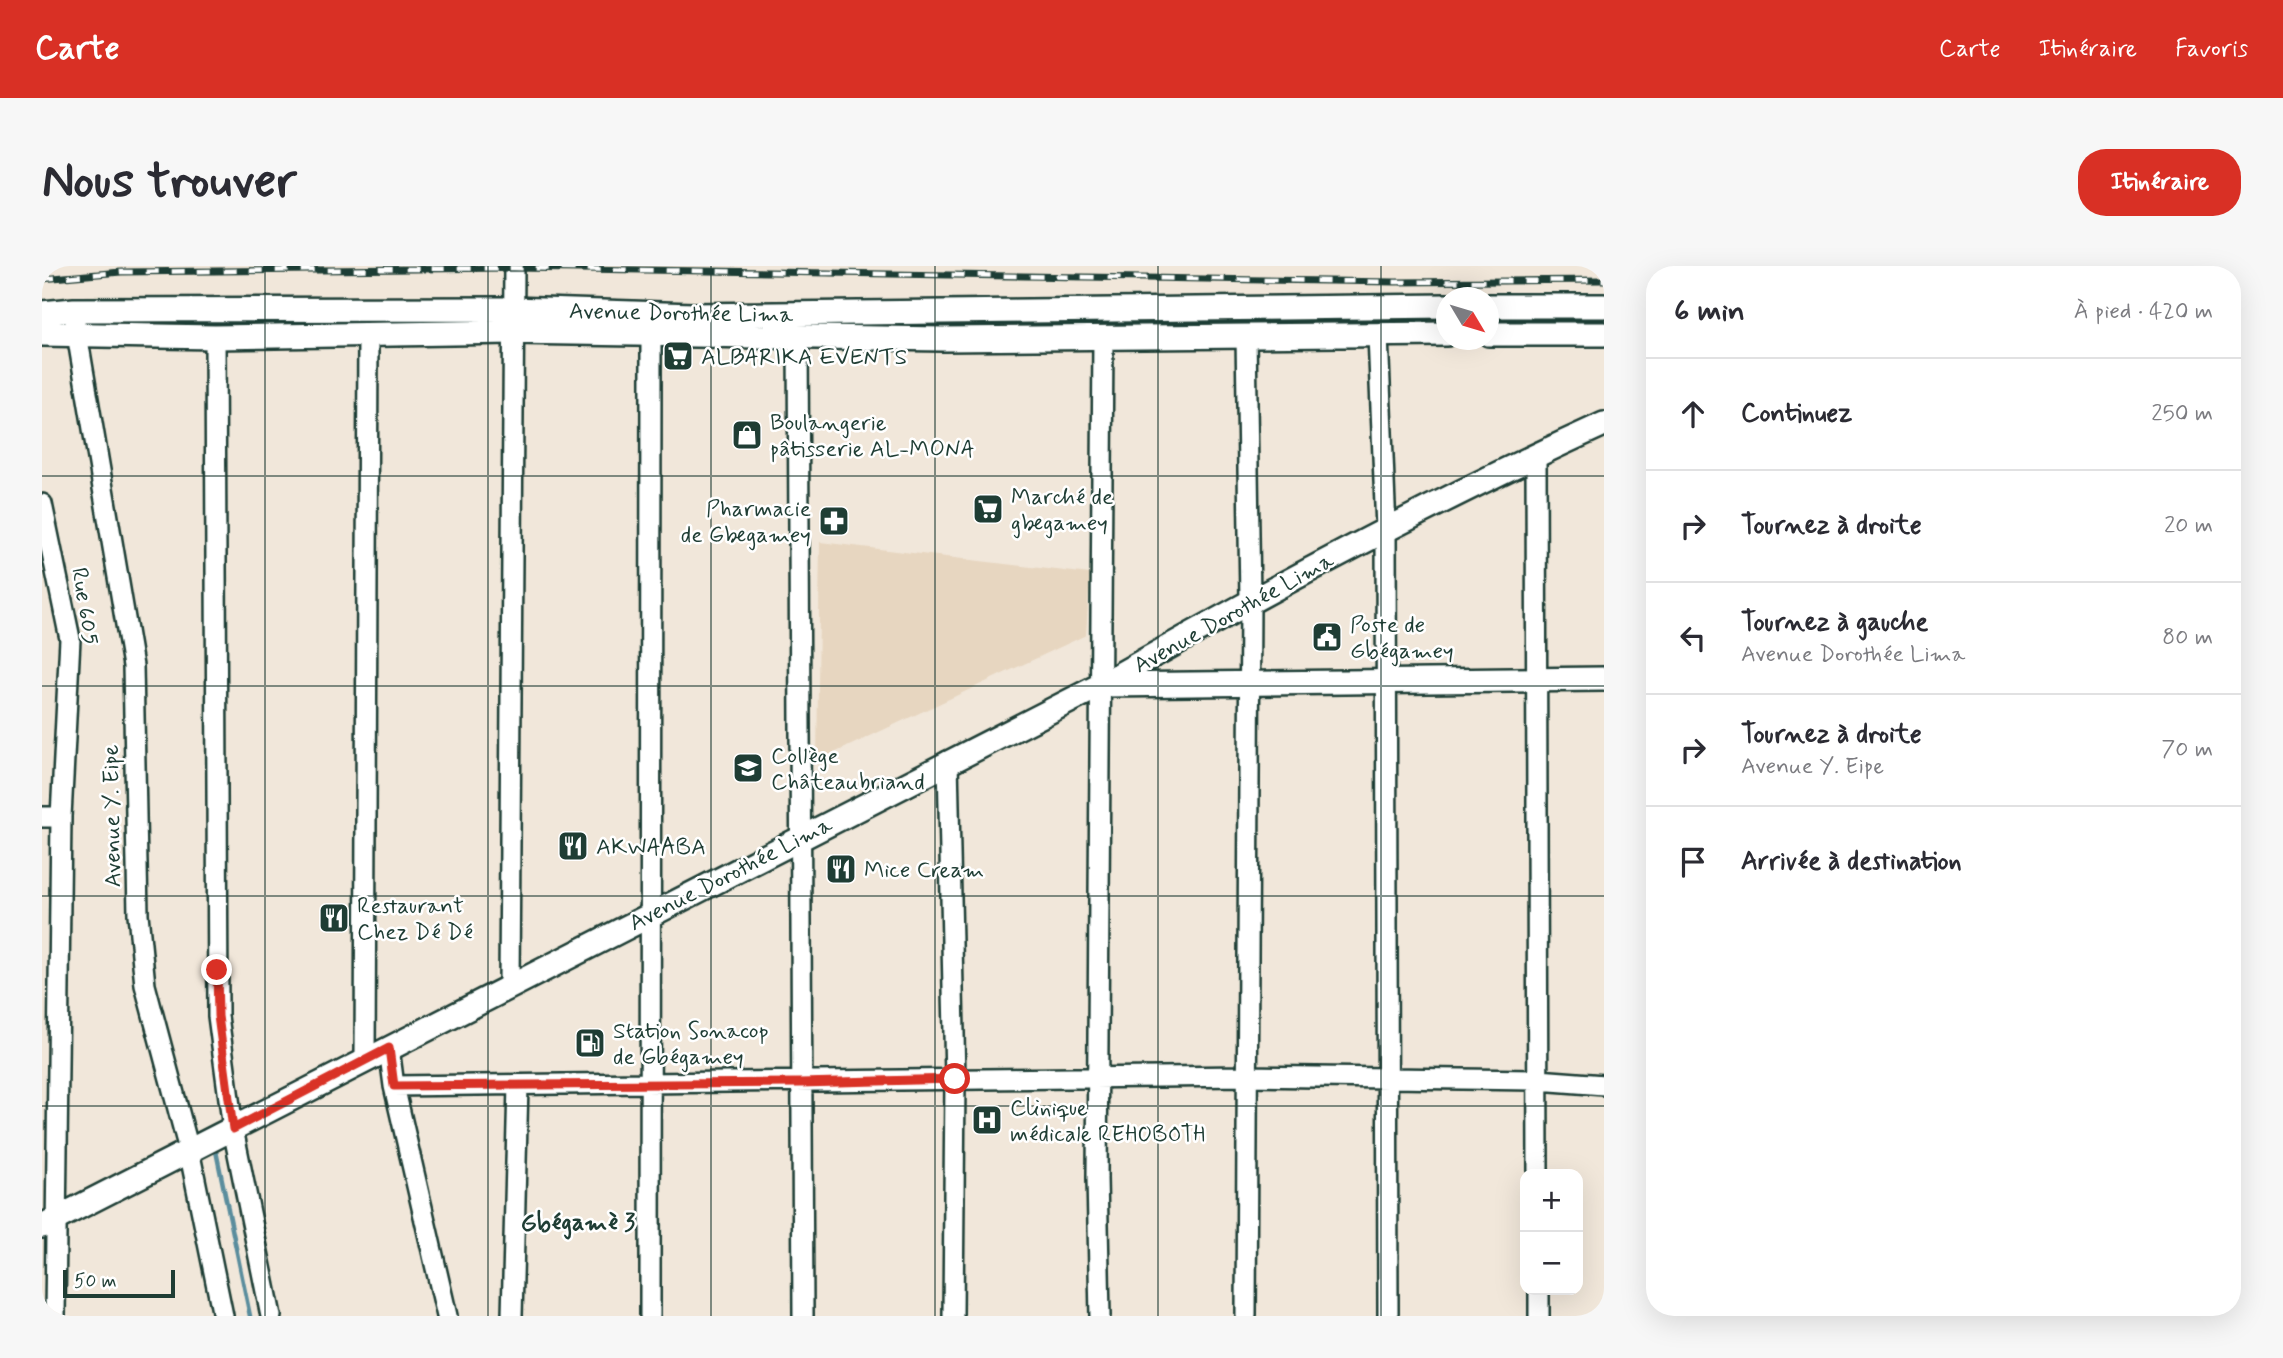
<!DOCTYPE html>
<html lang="fr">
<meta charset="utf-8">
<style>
:root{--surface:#fff;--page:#f7f7f7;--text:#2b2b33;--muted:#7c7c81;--line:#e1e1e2;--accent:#d93025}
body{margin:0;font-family:Mynerve,sans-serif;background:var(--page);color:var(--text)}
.controls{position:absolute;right:21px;bottom:21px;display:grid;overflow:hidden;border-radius:14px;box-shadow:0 7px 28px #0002}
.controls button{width:63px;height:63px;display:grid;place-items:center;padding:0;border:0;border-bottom:2px solid var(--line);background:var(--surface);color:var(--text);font:35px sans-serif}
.compass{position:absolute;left:1394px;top:21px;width:63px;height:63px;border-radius:50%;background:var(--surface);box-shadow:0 7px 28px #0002;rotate:128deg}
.scale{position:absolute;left:21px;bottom:18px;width:112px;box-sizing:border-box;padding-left:7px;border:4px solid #1f3d34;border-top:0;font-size:19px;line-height:24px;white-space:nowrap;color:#1f3d34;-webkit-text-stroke:5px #fff;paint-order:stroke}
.stop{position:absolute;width:21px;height:21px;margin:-16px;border:5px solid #d93025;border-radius:50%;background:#fff}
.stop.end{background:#d93025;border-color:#fff;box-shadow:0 2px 7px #0008}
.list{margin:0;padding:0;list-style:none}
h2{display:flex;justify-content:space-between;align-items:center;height:91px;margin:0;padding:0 28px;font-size:30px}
h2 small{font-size:23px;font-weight:400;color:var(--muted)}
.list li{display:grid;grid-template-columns:46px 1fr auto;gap:21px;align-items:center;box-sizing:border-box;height:112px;padding:0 28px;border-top:2px solid var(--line)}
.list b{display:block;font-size:26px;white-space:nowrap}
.list p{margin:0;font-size:23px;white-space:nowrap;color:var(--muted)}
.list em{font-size:23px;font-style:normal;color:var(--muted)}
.icon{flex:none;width:38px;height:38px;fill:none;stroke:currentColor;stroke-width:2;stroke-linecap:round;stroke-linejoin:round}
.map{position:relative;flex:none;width:1562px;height:1050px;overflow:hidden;border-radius:28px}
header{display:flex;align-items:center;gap:42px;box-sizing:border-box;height:98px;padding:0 35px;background:var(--accent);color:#fff}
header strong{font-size:33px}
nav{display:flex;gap:38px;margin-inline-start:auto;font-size:24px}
.intro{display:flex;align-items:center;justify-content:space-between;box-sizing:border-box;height:168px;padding:0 42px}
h1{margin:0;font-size:49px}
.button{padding:18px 32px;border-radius:28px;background:var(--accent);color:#fff;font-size:24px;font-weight:700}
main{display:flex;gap:42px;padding:0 42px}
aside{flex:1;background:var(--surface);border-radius:28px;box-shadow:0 7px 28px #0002}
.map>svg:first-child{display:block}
</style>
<header>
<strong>Carte</strong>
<nav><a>Carte</a><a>Itinéraire</a><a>Favoris</a></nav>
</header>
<div class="intro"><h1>Nous trouver</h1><a class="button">Itinéraire</a></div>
<main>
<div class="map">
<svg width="1562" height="1050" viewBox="0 0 1562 1050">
<rect width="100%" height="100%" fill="#f1e7da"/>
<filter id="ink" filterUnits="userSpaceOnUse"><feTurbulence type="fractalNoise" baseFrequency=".0143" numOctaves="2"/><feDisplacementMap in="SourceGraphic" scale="14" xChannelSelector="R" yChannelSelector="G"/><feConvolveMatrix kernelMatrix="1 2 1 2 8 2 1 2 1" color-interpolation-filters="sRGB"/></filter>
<g filter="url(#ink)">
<path fill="#e7d6c0" d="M 778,276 L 1048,308 L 1044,369 L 775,495 Z"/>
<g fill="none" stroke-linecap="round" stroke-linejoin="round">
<path stroke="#5a8d9d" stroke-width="4.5" d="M 173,880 L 208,1050"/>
<g stroke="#1f3d34" stroke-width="24">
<path id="minor" d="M 33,56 L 91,400 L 96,648 L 103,719 L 147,884 L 181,1050
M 1336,69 L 1344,263 L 1346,1050
M 173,71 L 176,750 L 191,863 L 229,1050
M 756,72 L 761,1050
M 1494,189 L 1496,908
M 0,238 L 28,373 L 19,551 L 13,1050
M 906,495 L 913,813 L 911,1050
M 0,551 L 19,551
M 467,720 L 472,0
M 347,782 L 352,820 L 405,1050
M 323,795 L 326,68
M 352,820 L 1204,810 L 1496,814 L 1562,819
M 1497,1024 L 1497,1050
M 470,1050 L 476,819
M 608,1050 L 609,70
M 1058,1050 L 1055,912 L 1061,72
M 1204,1050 L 1208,334 L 1204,70"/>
</g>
<g stroke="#1f3d34" stroke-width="28">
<path id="major" d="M 1447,40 L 1562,40
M 0,47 L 32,44 L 470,43 L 651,49 L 1405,40
M 0,68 L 173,71 L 470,66 L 901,73 L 1405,68
M 1447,68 L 1562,68
M 1063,419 L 1562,413
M 0,960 L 1059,419 C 1224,325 1390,236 1562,158"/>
</g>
<use href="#minor" stroke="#fff" stroke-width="19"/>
<use href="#major" stroke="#fff" stroke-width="23"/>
<g stroke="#1f3d34" stroke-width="7">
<path id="rail" d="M 0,13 L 79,6 L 472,2 L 1353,16 L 1562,14"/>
</g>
<use href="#rail" stroke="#fff" stroke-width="4.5" stroke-dasharray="13" stroke-linecap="butt"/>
</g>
</g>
<g fill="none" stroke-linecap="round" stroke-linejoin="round" filter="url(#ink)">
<path stroke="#d93025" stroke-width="9" d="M 175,704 L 176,750 L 191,863 L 347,782 L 352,820 L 758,817 L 913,813"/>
</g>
<path fill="none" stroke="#1f3d34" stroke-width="2" stroke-opacity="0.55" d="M 223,0 L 223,1050M 446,0 L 446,1050M 669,0 L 669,1050M 893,0 L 893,1050M 1116,0 L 1116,1050M 1339,0 L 1339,1050M 0,210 L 1562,210M 0,420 L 1562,420M 0,630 L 1562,630M 0,840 L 1562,840"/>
<defs>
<g id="supermarket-square" transform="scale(1.575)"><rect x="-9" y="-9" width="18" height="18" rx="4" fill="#1f3d34" stroke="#fff"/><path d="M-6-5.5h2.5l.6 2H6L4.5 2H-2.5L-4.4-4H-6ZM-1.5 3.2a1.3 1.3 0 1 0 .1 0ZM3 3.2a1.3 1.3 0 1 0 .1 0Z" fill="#fff"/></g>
<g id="shop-square" transform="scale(1.575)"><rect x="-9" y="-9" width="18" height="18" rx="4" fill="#1f3d34" stroke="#fff"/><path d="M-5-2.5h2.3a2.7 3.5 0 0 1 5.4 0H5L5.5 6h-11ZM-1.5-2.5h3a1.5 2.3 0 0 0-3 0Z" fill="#fff"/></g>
<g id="pharmacy-square" transform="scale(1.575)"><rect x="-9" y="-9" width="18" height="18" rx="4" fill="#1f3d34" stroke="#fff"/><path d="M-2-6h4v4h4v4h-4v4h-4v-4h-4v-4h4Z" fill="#fff"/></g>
<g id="civic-square" transform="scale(1.575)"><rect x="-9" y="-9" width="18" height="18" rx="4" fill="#1f3d34" stroke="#fff"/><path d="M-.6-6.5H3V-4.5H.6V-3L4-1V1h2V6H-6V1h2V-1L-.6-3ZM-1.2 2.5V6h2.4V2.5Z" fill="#fff"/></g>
<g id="school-square" transform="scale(1.575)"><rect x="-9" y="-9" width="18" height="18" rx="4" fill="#1f3d34" stroke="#fff"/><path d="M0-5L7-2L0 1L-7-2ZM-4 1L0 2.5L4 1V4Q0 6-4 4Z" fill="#fff"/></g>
<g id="restaurant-square" transform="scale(1.575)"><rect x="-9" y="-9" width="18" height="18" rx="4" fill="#1f3d34" stroke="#fff"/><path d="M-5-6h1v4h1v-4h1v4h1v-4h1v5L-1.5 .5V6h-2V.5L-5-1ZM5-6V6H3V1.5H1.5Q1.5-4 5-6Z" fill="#fff"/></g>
<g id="fuel-square" transform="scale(1.575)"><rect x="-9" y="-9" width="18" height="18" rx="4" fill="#1f3d34" stroke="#fff"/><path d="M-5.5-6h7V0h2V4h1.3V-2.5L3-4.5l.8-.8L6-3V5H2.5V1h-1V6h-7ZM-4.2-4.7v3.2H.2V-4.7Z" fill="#fff"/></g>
<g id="hospital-square" transform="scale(1.575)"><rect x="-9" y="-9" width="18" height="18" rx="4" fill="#1f3d34" stroke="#fff"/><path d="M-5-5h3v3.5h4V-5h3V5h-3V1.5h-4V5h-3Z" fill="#fff"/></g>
</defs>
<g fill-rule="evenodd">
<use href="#supermarket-square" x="636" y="90"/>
<use href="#shop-square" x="705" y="169"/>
<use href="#supermarket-square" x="946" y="243"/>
<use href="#pharmacy-square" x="792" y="255"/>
<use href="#civic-square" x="1285" y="371"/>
<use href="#school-square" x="706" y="502"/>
<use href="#restaurant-square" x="531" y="580"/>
<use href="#restaurant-square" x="799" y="603"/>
<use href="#restaurant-square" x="292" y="652"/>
<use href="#fuel-square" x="548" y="777"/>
<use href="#hospital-square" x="945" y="854"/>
</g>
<g text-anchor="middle" stroke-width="5" stroke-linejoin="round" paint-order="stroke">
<g font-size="23" fill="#1f3d34" stroke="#fff">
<text transform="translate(639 46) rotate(1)" y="8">Avenue Dorothée Lima</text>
<text transform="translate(44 340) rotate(81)" y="8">Rue 605</text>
<text transform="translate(1191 346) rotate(-29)" y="8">Avenue Dorothée Lima</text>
<text transform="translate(69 550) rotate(-91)" y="8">Avenue Y. Eipe</text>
<text transform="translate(688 607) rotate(-27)" y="8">Avenue Dorothée Lima</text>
</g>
<g font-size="23" fill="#1f3d34" stroke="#fff" text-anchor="start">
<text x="659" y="98">ALBARIKA EVENTS</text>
<text x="728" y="164">Boulangerie<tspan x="728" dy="26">pâtisserie AL-MONA</tspan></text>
<text x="969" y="238">Marché de<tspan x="969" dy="26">gbegamey</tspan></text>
<text x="769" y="250" text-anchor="end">Pharmacie<tspan x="769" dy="26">de Gbegamey</tspan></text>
<text x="1308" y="366">Poste de<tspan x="1308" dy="26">Gbégamey</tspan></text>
<text x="729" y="497">Collège<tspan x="729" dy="26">Châteaubriand</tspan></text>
<text x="554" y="588">AKWAABA</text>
<text x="822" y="611">Mice Cream</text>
<text x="315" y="647">Restaurant<tspan x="315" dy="26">Chez Dé Dé</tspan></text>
<text x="571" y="772">Station Sonacop<tspan x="571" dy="26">de Gbégamey</tspan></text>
<text x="968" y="849">Clinique<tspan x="968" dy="26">médicale REHOBOTH</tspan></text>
</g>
<g font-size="24" font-weight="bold" fill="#1f3d34" stroke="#fff">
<text x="536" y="964">Gbégamè 3</text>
</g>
</g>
</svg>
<div class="controls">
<button>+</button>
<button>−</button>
</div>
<svg class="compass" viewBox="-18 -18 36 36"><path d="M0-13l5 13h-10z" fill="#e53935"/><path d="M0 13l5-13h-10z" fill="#7c7c81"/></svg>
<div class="scale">50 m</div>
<div class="stop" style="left:913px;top:813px"></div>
<div class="stop end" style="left:175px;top:704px"></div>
</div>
<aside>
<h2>6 min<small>À pied · 420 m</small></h2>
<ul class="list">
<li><svg class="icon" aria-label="ahead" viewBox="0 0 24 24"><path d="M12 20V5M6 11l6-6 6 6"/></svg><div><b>Continuez</b></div><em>250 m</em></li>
<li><svg class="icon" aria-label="right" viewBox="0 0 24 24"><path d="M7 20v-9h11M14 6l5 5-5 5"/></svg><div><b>Tournez à droite</b></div><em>20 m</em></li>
<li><svg class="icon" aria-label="left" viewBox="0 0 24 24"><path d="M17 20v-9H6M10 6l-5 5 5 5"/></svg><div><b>Tournez à gauche</b><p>Avenue Dorothée Lima</p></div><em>80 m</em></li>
<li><svg class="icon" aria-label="right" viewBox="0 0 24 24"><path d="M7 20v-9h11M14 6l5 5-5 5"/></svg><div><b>Tournez à droite</b><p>Avenue Y. Eipe</p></div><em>70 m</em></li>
<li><svg class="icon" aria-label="arrive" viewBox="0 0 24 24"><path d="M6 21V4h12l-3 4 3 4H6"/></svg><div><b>Arrivée à destination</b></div></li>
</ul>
</aside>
</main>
